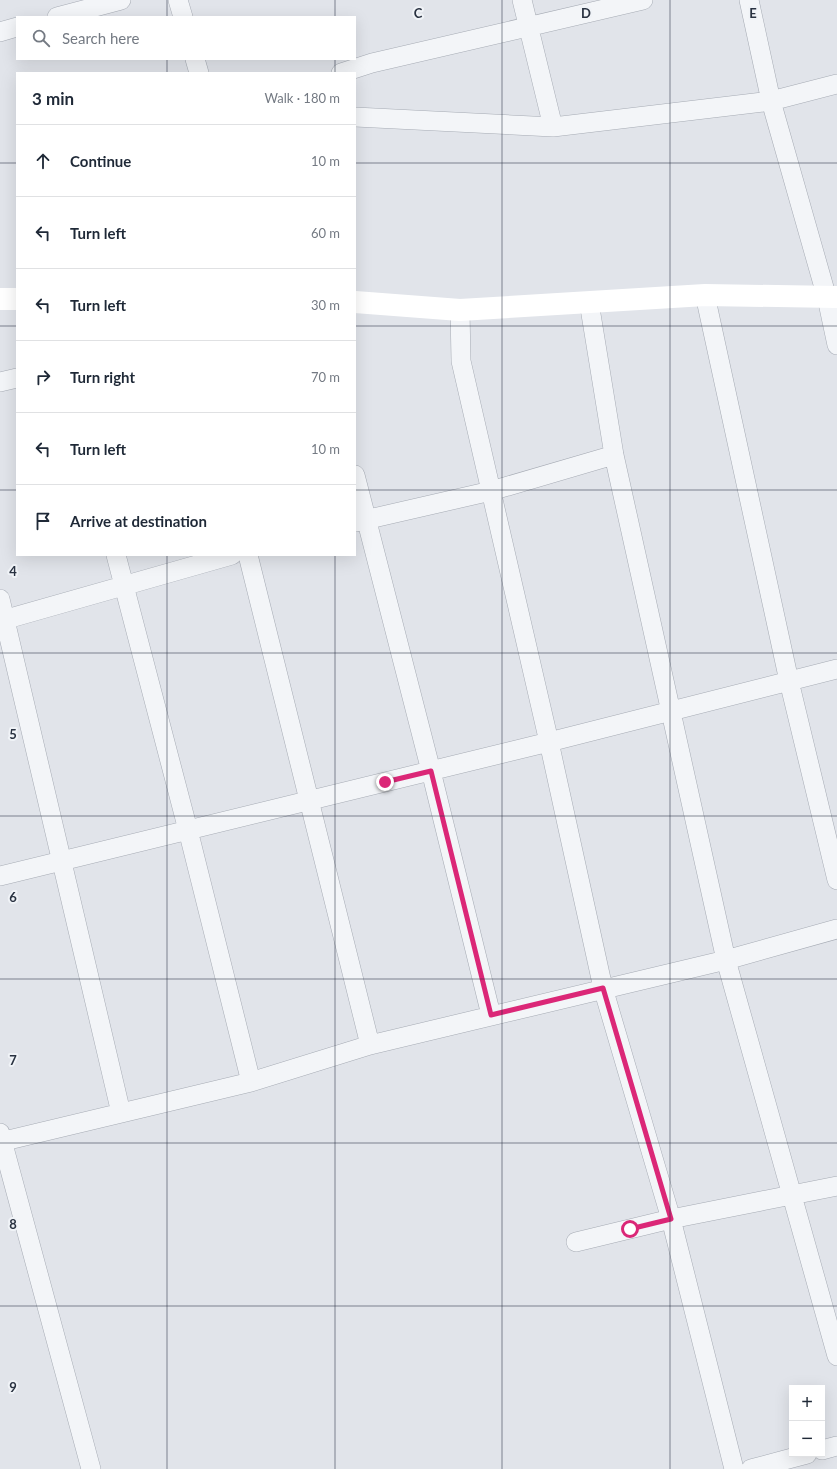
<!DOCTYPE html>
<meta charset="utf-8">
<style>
:root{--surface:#fff;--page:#f6f6f7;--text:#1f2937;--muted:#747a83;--line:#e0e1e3}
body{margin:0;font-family:Lato,sans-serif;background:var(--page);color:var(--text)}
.controls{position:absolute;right:12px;bottom:12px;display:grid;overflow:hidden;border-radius:0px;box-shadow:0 4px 16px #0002}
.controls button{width:36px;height:36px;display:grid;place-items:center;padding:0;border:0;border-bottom:1px solid var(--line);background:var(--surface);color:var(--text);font:20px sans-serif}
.stop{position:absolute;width:12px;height:12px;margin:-9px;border:3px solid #db2777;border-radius:50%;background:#fff}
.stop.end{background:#db2777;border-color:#fff;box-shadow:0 1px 4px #0008}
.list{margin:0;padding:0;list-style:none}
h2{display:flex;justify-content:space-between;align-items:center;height:52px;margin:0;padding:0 16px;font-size:17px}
h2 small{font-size:13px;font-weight:400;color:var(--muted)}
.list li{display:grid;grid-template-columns:26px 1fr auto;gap:12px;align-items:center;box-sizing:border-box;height:72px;padding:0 16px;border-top:1px solid var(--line)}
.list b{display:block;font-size:15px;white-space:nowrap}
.list em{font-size:13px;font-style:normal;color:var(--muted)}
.icon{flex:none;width:22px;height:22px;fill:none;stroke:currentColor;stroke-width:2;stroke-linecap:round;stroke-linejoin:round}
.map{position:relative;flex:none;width:837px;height:1469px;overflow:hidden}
.search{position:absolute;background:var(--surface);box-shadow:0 4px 16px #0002;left:16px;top:16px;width:340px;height:44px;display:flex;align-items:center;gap:10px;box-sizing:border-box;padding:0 14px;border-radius:0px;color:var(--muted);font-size:15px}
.panel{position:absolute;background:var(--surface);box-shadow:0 4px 16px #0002;left:16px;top:72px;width:340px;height:484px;border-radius:0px}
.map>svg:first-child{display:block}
</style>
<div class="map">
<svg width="837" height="1469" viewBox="0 0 837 1469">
<rect width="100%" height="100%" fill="#e1e4ea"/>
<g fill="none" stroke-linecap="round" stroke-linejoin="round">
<g stroke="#a6abb4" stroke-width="20">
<path id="street" d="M 178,0 L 183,17
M 522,0 L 553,127
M 749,0 L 771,101 L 827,298 L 837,345
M 57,17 L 121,0
M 0,32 L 17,27
M 195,59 L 199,73
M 341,73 L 372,63 L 643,0
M 355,117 L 553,127 L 771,101 L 837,84
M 705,295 L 789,681 L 837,880
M 589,302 L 614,455 L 726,960 L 837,1356
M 460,310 L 461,361 L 549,742 L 603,988 L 671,1219 L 734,1469
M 0,382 L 17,378
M 355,475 L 431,771 L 491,1015
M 356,522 L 491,491 L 614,455
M 116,555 L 188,830 L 251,1082
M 248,555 L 370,1045
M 0,599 L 121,1113
M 0,621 L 232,555
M 0,876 L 549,742 L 837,669
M 0,1133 L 91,1469
M 0,1142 L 251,1082 L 370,1045 L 726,960 L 837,929
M 576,1242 L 671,1219 L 837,1186
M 822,1450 L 837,1446
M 751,1469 L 807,1454"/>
</g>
<use href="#street" stroke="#f3f5f8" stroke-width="19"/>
<path stroke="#fff" stroke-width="22" d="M 0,299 L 17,299
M 355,302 L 460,310 L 705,295 L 837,297"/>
</g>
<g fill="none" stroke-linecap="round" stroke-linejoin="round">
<path stroke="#db2777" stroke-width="5" d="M 385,782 L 431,771 L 491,1015 L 603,988 L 671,1219 L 630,1229"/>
</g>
<path fill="none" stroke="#293241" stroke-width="1" stroke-opacity="0.55" d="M 167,0 L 167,17M 335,0 L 335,17M 502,0 L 502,1469M 670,0 L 670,1469M 167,59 L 167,73M 335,59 L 335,73M 0,163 L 17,163M 355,163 L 837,163M 0,326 L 17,326M 355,326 L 837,326M 0,490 L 17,490M 355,490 L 837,490M 167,555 L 167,1469M 335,555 L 335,1469M 0,653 L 837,653M 0,816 L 837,816M 0,979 L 837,979M 0,1143 L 837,1143M 0,1306 L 837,1306"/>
<g font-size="13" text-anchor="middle" font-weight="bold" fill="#293241" stroke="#f0f3f7" stroke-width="4" stroke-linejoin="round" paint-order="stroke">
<text x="418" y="18">C</text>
<text x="586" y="18">D</text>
<text x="753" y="18">E</text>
<text x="13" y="576">4</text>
<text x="13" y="739">5</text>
<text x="13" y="902">6</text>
<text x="13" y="1065">7</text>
<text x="13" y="1229">8</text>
<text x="13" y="1392">9</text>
</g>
</svg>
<div class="controls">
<button>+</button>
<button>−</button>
</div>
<div class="stop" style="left:630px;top:1229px"></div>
<div class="stop end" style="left:385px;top:782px"></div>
<div class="search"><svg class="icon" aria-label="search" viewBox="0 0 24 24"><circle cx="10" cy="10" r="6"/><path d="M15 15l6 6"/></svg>Search here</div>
<section class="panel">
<h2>3 min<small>Walk · 180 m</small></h2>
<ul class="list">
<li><svg class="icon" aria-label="ahead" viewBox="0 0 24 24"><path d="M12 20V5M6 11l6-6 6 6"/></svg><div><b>Continue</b></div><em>10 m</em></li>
<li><svg class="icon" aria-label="left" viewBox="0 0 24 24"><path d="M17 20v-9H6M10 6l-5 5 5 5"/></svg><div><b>Turn left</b></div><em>60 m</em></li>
<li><svg class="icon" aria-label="left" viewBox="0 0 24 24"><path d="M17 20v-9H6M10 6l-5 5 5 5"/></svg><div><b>Turn left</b></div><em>30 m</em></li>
<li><svg class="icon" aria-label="right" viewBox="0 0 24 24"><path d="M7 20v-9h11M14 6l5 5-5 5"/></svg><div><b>Turn right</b></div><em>70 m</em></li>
<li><svg class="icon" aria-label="left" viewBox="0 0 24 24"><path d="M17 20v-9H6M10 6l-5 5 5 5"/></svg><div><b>Turn left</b></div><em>10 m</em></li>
<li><svg class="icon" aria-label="arrive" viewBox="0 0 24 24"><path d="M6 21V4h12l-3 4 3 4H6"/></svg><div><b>Arrive at destination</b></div></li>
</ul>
</section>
</div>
